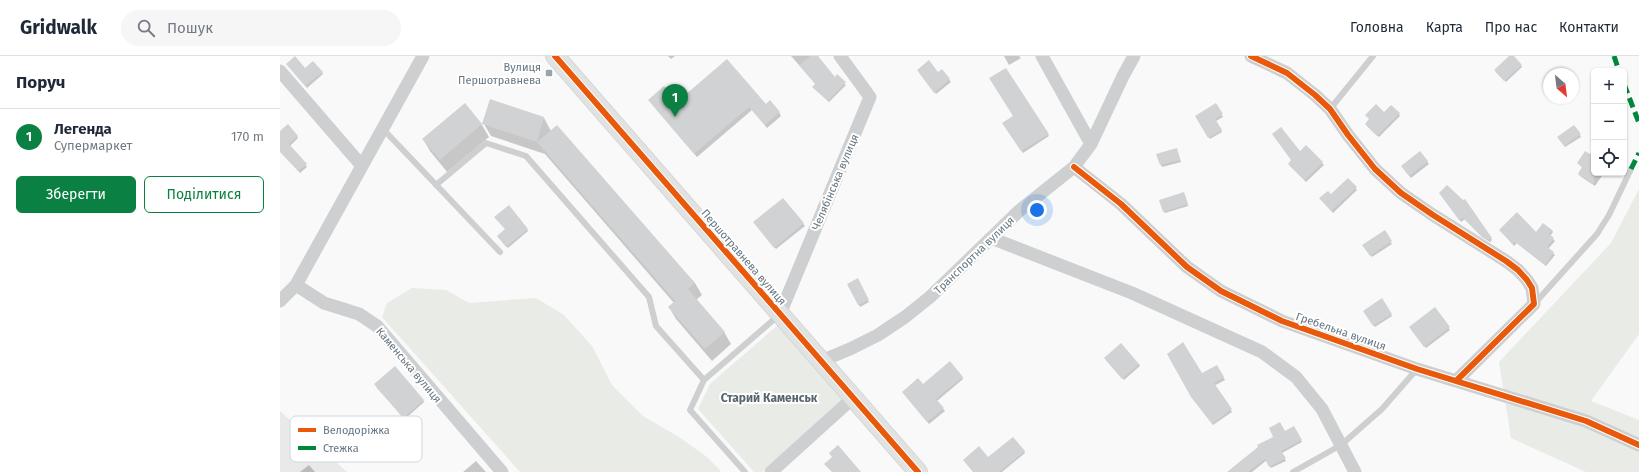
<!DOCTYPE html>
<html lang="uk">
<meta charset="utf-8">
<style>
:root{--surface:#fff;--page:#f6f6f7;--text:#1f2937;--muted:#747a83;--line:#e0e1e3;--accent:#0b8043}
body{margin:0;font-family:"Fira Sans",sans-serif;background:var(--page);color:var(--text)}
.controls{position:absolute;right:12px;top:12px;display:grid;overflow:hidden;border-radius:6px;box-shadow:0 1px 3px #0004}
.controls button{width:36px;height:36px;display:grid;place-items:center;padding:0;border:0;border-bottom:1px solid var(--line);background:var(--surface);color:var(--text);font:20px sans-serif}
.compass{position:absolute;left:1263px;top:12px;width:36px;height:36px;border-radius:50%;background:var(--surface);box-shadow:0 1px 3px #0004;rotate:152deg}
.you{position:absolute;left:757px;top:154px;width:14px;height:14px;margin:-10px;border:3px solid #fff;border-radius:50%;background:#1a73e8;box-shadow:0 0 0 6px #1a73e833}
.badge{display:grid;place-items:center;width:26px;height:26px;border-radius:50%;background:var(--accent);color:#fff;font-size:13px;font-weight:700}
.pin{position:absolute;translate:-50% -33px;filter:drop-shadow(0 1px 2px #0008)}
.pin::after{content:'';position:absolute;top:21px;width:14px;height:12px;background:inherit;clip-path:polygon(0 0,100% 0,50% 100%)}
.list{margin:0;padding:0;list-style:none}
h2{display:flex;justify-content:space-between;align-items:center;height:52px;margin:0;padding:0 16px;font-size:17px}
h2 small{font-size:13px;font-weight:400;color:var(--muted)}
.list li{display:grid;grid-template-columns:26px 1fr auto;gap:12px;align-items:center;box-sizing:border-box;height:56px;padding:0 16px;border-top:1px solid var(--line)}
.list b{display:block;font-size:15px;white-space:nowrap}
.list p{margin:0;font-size:13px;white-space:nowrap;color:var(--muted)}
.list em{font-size:13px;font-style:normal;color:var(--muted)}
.actions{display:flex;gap:8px;padding:12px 16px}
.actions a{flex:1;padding:9px 0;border:1px solid var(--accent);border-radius:6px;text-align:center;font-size:14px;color:var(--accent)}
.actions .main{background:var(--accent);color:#fff}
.icon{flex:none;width:22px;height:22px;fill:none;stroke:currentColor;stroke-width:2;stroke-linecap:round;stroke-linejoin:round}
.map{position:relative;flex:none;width:1359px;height:416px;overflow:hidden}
header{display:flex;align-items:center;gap:24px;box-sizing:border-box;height:56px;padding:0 20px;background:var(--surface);border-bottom:1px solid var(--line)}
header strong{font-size:19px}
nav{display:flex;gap:22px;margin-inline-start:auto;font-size:14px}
.search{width:280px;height:36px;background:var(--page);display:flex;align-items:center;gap:10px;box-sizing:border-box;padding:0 14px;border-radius:22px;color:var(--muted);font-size:15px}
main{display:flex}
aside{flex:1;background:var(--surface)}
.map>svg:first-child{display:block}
</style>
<header>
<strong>Gridwalk</strong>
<div class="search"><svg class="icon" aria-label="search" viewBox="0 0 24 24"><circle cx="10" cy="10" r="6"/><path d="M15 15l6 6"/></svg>Пошук</div>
<nav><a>Головна</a><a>Карта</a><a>Про нас</a><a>Контакти</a></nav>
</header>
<main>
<aside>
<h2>Поруч<small></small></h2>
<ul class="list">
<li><span class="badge">1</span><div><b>Легенда</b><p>Супермаркет</p></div><em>170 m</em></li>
</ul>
<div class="actions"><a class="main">Зберегти</a><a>Поділитися</a></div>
</aside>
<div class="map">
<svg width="1359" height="416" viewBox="0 0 1359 416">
<rect width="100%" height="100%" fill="#f9f9f9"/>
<path fill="#e8e9e9" d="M 0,355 L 67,416 L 0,416 Z"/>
<path fill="#e8ebe6" d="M 1359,133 L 1359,278 L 1311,345 L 1359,364 L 1359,416 L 1306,416 L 1231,382 L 1219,306 L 1331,187 Z
M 132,232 L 166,234 L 189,247 L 256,242 L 284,259 L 312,290 L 332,329 L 363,360 L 399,381 L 427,401 L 440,414 L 440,416 L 240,416 L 102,261 L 107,247 Z
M 500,267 L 565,341 L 482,416 L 474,416 L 418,353 L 430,328 Z"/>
<path fill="#0003" d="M 388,0 L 395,0 L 391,3 Z
M 511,0 L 536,0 L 555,22 L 566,29 L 549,46 L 535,33 L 536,28 Z
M 724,0 L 739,0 L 741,2 L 729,9 Z
M 1231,0 L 1233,0 L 1242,11 L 1226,26 L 1216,16 Z
M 9,10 L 42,16 L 43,18 L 27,32 Z
M 662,14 L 671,26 L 656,38 L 639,16 L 658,17 Z
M 725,14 L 769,80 L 743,97 L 723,68 L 734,60 Z
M 369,44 L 486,50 L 499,56 L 501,60 L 487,72 L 472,54 L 417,101 Z
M 185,49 L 202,69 L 209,81 L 167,116 L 150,95 L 143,83 Z
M 936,49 L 943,61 L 936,65 L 942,76 L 930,83 L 916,61 Z
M 1104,57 L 1119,58 L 1120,60 L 1099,81 L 1087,70 Z
M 264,62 L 271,75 L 415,227 L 422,239 L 416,244 L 444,276 L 451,288 L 432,305 L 396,263 L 389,251 L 394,247 L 265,98 L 211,80 L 204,68 Z
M 1294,70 L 1301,81 L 1285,91 L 1279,81 Z
M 0,77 L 17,80 L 18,82 L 10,90 L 27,111 L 20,117 L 0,94 Z
M 1026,90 L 1044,109 L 1026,126 L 1010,110 Z
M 898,96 L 901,106 L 882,111 L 878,99 Z
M 1140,96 L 1149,108 L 1131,122 L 1123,112 Z
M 1314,102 L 1314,117 L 1324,117 L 1315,130 L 1300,120 L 1299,118 L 1303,112 L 1298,107 Z
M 1068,123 L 1077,134 L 1053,157 L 1042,144 L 1051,139 Z
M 1161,137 L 1183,146 L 1184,145 L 1212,184 L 1210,186 L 1202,181 L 1185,163 L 1181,166 Z
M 905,139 L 908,150 L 885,157 L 884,155 Z
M 503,143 L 525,170 L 496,193 L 476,168 Z
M 217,163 L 247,173 L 248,175 L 228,192 L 219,182 L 226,174 Z
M 1220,174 L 1256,177 L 1272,174 L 1273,176 L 1270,180 L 1275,185 L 1268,193 L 1275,199 L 1266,210 L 1237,187 L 1234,190 Z
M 1104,176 L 1112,188 L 1092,201 L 1084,189 Z
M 577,224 L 589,246 L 580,251 L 568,229 Z
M 1102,244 L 1112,260 L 1095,271 L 1084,255 Z
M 1155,253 L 1170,274 L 1146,292 L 1131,273 Z
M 826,304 L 859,308 L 860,310 L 844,324 Z
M 937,310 L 945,324 L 934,330 L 952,356 L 933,369 L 914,343 L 922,318 Z
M 682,321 L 683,323 L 657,345 L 665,355 L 649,368 L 624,338 L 643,329 Z
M 96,331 L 143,344 L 144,346 L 125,363 Z
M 1014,371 L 1022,386 L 1002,397 L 1006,405 L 991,412 L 987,404 L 972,416 L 959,416 L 995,381 Z
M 744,395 L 745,397 L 722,416 L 694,416 L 708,403 Z
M 196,405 L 206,416 L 183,416 Z
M 29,409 L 35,416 L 20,416 Z"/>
<path fill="#d0d2d3" d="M 15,0 L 25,12 L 33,5 L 43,16 L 25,30 L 6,8 Z
M 530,0 L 538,0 L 555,21 L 557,18 L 566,26 L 548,45 L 532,31 L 535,28 L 519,9 Z
M 1229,0 L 1234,0 L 1242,9 L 1224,25 L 1214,14 Z
M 447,3 L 486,48 L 490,44 L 500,56 L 485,69 L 469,51 L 414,98 L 368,44 L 384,30 L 398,45 Z
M 649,4 L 658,16 L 662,13 L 670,23 L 654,37 L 637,14 Z
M 726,12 L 769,78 L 741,95 L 722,67 L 733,60 L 709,22 Z
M 210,43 L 264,61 L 257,86 L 277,69 L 415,227 L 408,233 L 445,276 L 425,293 L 388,251 L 395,245 L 257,86 L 202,68 Z
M 185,47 L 202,68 L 160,104 L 142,83 Z
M 936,47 L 943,58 L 935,63 L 942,74 L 928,82 L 915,60 Z
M 1096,48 L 1104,56 L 1111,49 L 1120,57 L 1097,80 L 1085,68 L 1089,63 L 1085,59 Z
M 8,68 L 18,80 L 9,88 L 27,108 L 18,115 L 0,96 L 0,75 Z
M 1294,69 L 1301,78 L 1284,90 L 1277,81 Z
M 1001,71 L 1020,95 L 1026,89 L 1043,106 L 1025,124 L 1008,108 L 1011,104 L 992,78 Z
M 897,92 L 900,104 L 880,109 L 876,98 Z
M 1314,93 L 1314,128 L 1298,118 L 1302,111 L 1297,107 L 1305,95 L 1310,98 Z
M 1140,95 L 1148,105 L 1129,120 L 1121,110 Z
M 1068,122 L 1077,131 L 1051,155 L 1039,142 L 1048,135 L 1051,138 Z
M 1167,129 L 1183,144 L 1185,143 L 1212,182 L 1208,184 L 1200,179 L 1183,162 L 1179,164 L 1159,137 Z
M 904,136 L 908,148 L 883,156 L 879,144 Z
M 503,142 L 524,167 L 494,192 L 473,166 Z
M 229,149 L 248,173 L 226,191 L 217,180 L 225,173 L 214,161 Z
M 1237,156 L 1256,176 L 1263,167 L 1272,174 L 1269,178 L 1274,182 L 1267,191 L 1274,196 L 1265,209 L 1235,186 L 1233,188 L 1219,174 Z
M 1105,174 L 1112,185 L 1090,200 L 1082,189 Z
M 578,222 L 589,244 L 578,249 L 567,228 Z
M 1102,242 L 1112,258 L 1093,270 L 1083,255 Z
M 1155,251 L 1170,271 L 1144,291 L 1129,271 Z
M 903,286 L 922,317 L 937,309 L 944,321 L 934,327 L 952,353 L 932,368 L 911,341 L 887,298 Z
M 841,287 L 859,308 L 842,323 L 824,302 Z
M 670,305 L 683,321 L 656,343 L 664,352 L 647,366 L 622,336 L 638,322 L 643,328 Z
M 115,310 L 144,344 L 123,362 L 94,328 Z
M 1000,366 L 1005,375 L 1014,370 L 1022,384 L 1001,395 L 1006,402 L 989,411 L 985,403 L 968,416 L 947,416 L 978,391 L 977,389 L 993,381 L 989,372 Z
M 733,381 L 745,395 L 719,416 L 693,416 L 683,404 L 699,390 L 708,401 Z
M 558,389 L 581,416 L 552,416 L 544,408 L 552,401 L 549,397 Z"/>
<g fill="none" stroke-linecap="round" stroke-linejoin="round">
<g stroke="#d5d6d7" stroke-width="20">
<path id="secondary" d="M 275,0 L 638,416"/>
</g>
<path stroke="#cecfd0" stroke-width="6" d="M 1050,53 L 1093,0
M 103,73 L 220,196
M 156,129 L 206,87 L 246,100 L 369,241 L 376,270 L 424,324
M 1255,247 L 1317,178 L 1329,159 L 1351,113
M 465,416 L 410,354 L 424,324 L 499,259
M 1013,416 L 1061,389 L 1102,353 L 1137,313"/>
<path stroke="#cecfd0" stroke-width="13" d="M 762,0 L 811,88
M 971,0 L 1007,17 L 1035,39 L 1050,53 L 1068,79 L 1095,113 L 1121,137 L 1153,159 L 1226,205 L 1238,214 L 1247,224 L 1252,232 L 1254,248 L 1176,325
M 0,15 L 82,110
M 794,111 L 841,148 L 907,211 L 941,235 L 1002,265 L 1137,313 L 1306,365 L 1359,389
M 711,182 L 852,237 L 982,296 L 1016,321 L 1042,353 L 1075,416
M 16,229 L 44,247 L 79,258 L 97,270 L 222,416
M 0,245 L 16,229 L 143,0
M 500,258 L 590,41 L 560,0
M 541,305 L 570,293 L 598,279 L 625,261 L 650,241 L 739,155 L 794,111 L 811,88 L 843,20 L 854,0
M 491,416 L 573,342"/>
<use href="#secondary" stroke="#e1e2e2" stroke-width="18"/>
<path stroke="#00873e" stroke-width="5" stroke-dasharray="10 5" stroke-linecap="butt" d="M 1334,0 L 1339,15
M 1344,28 L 1359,67
M 1351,113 L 1359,97"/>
<g stroke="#fff" stroke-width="8">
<path id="cycleway" d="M 275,0 L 638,416
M 971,0 L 1007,17 L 1035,39 L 1050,53 L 1068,79 L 1095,113 L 1121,137 L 1153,159 L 1226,205 L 1238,214 L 1247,224 L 1252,232 L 1254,248 L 1176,325
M 794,111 L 841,148 L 907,211 L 941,235 L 1002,265 L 1137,313 L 1306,365 L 1359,389"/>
</g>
<use href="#cycleway" stroke="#e8590c" stroke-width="6"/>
</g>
<rect fill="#99a4ac" stroke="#fff" stroke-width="1.5" x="265" y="13" width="8" height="8" rx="2"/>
<g text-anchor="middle" stroke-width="4" stroke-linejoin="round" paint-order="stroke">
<g font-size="11" fill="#657683" stroke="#fff" text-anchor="end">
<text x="261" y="15">Вулиця<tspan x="261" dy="13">Першотравнева</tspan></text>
</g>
<g font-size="11" fill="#657683" stroke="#fff">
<text transform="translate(555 126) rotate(-67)" y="4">Челябінська вулиця</text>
<text transform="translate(694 199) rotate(-44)" y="4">Транспортна вулиця</text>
<text transform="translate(464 201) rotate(49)" y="4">Першотравнева вулиця</text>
<text transform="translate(1061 275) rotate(19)" y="4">Гребельна вулиця</text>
<text transform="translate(129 309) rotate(50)" y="4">Каменська вулиця</text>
</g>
<g font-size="12" font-weight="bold" fill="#57646e" stroke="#fff">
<text x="489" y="346">Старий Каменськ</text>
</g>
</g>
<rect x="10" y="360" width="132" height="46" rx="6" fill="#fff" stroke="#d1d6da" stroke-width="1"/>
<rect x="18" y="372" width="18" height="4" fill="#e8590c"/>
<rect x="18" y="390" width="18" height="4" fill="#00873e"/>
<g font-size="11" fill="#657683">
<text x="43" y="378">Велодоріжка</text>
<text x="43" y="396">Стежка</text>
</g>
</svg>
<div class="controls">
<button>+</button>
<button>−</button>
<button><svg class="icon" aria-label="locate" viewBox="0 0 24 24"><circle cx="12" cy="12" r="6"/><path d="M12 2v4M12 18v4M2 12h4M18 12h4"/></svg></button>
</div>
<svg class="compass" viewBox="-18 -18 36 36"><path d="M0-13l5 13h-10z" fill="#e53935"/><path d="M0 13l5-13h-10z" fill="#747a83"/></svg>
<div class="you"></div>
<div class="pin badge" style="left:395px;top:61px">1</div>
</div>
</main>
